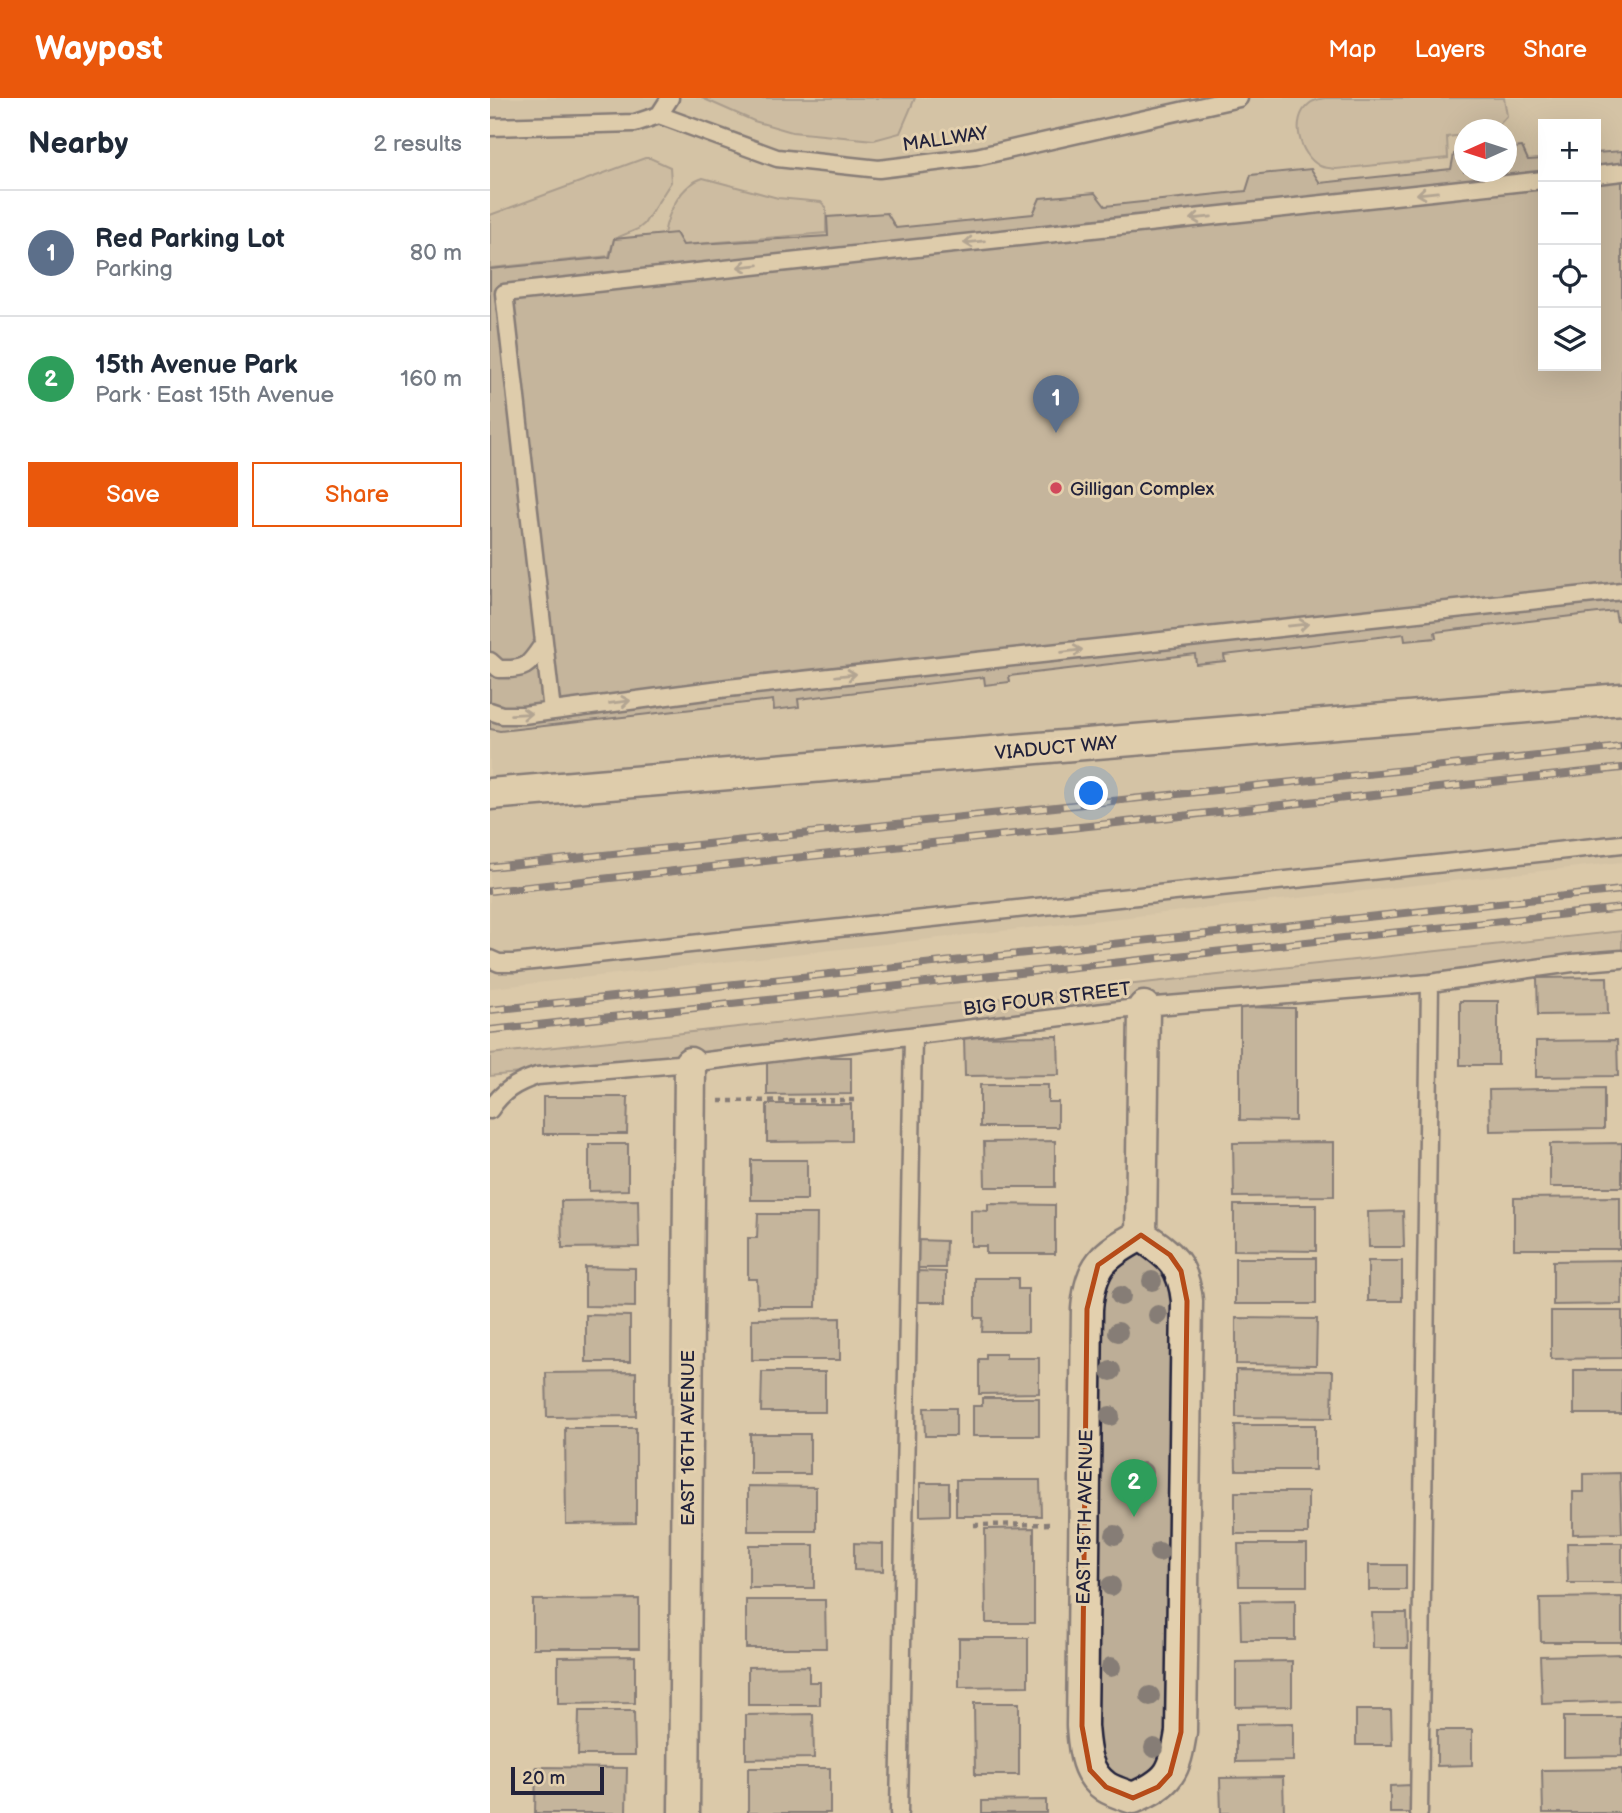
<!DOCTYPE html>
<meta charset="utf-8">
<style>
:root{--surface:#fff;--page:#f6f6f7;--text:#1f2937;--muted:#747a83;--line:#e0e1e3;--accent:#ea580c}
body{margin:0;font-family:"Balsamiq Sans",sans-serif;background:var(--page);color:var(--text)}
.controls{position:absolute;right:21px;top:21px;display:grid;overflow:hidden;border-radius:0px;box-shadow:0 7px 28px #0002}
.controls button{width:63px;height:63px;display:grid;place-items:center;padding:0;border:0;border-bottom:2px solid var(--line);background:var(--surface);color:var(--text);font:35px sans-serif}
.compass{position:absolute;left:964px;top:21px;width:63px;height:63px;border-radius:50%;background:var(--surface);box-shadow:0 7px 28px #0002;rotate:267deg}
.scale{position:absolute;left:21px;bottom:18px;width:93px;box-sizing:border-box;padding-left:7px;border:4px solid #22223b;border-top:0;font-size:19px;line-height:24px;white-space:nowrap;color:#22223b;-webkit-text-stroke:5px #e3d0ae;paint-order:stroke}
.you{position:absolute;left:602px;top:696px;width:24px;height:24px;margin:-18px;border:5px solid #fff;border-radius:50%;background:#1a73e8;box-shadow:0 0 0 10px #1a73e833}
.badge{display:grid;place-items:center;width:46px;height:46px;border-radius:50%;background:var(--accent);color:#fff;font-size:23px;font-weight:700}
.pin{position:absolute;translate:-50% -58px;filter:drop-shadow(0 2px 4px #0008)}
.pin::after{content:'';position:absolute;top:37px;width:24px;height:21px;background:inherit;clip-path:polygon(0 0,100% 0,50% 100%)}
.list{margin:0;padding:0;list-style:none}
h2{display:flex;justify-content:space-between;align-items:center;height:91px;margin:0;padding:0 28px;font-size:30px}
h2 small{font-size:23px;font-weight:400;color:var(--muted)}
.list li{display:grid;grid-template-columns:46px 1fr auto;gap:21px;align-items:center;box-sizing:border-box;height:126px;padding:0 28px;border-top:2px solid var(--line)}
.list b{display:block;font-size:26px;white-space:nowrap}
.list p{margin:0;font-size:23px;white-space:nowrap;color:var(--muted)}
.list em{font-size:23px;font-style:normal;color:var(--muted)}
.actions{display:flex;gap:14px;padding:21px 28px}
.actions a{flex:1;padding:16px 0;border:2px solid var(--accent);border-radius:0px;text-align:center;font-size:24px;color:var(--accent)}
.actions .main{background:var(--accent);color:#fff}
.icon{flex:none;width:38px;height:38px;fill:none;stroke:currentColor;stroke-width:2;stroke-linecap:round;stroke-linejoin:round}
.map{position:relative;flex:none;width:1132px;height:1715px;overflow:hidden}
header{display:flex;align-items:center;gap:42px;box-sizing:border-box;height:98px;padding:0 35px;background:var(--accent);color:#fff}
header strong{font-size:33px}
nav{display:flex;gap:38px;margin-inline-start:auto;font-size:24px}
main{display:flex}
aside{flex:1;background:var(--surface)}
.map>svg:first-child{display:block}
</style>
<header>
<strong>Waypost</strong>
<nav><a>Map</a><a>Layers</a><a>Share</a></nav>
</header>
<main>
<aside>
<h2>Nearby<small>2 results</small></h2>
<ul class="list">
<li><span class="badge" style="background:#5c6f8a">1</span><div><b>Red Parking Lot</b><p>Parking</p></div><em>80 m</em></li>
<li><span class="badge" style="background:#2e9e5b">2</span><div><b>15th Avenue Park</b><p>Park · East 15th Avenue</p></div><em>160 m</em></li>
</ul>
<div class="actions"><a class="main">Save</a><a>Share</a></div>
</aside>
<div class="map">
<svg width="1132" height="1715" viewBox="0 0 1132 1715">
<rect width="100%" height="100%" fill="#dbc9a9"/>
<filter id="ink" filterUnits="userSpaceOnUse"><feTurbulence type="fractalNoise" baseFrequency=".0143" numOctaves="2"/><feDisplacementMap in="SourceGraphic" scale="14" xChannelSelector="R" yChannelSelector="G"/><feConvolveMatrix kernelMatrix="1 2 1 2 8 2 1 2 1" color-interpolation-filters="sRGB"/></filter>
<g filter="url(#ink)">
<path fill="#ccbca0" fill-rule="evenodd" d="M 0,0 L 1132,0 L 1132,764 L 0,890 ZM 1053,26 L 1106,26 L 1106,268 L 1053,268 ZM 974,32 L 1016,32 L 1016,74 L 974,74 Z"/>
<path fill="#bdae97" stroke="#706869" stroke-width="2" d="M 212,0 L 425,0 L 410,35 L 384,42 L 302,34 L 264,23 Z
M 835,0 L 1014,0 L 1017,18 L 1005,31 L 974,32 L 974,37 L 957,39 L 958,60 L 846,71 C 841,70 834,70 830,68 C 809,57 800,21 819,6 C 823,2 830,1 835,0 Z
M 155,60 L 160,60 L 180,69 L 181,84 L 154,126 L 148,131 L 124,141 L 119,158 L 0,170 L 0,117 Z
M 213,80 L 288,100 L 331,104 L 336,109 L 336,135 L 193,147 L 174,136 C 178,115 190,87 213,80 Z
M 1132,833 L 1132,858 L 0,978 L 0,956 Z
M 651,1137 L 691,1173 L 691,1634 L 643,1700 L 600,1672 L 608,1167 Z"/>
<path fill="#aa9d8c" stroke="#22223b" stroke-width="2" d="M 1032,49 L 1038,62 L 1053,61 L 1053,268 L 1106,268 L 1106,55 L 1132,53 L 1132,522 L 1127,523 L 1125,513 L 945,534 L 946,540 L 915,543 L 914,536 L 734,557 L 735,563 L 706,566 L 705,556 L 519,578 L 520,584 L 495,587 L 494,579 L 308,601 L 309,609 L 284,612 L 283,602 L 10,633 L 0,631 L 0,171 L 120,159 L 124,141 L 186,135 L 193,147 L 338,138 L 337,119 L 397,115 L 406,130 L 543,116 L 550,100 L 605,95 L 615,108 L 756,93 L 761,77 L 821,71 L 830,85 L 961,71 L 964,56 L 974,55 L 974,74 L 1016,74 L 1016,51 Z
M 1117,879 L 1118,916 L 1048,917 L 1047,880 Z
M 970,903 L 1008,903 L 1008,967 L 970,967 Z
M 750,909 L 805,910 L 805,1023 L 750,1022 Z
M 568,938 L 569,977 L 475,978 L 474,939 Z
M 1127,942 L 1128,978 L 1046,979 L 1046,943 Z
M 277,959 L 361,959 L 361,996 L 277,997 Z
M 490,987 L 558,987 L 558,1004 L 568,1004 L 568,1029 L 490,1029 Z
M 1114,990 L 1114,1031 L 1000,1033 L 999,992 Z
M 53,999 L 138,999 L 137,1036 L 53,1036 Z
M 277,1006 L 361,1006 L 361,1043 L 277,1044 Z
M 565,1043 L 565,1089 L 495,1089 L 494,1044 Z
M 844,1044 L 844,1098 L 744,1099 L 743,1045 Z
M 1132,1045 L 1132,1089 L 1060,1089 L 1060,1046 Z
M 99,1046 L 138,1046 L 138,1092 L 99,1093 Z
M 261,1062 L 317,1062 L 317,1102 L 261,1102 Z
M 1130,1099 L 1130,1151 L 1024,1151 L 1024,1100 Z
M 148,1102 L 149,1149 L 72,1150 L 71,1103 Z
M 498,1106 L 565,1107 L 565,1156 L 496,1156 L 496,1148 L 481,1148 L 481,1112 L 498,1113 Z
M 744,1107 L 826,1107 L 826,1153 L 744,1152 Z
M 913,1113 L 914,1149 L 879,1149 L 878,1114 Z
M 268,1116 L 327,1116 L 326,1209 L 268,1209 L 267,1181 L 258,1181 L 258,1140 L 267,1140 Z
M 427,1142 L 456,1143 L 455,1170 L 427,1170 Z
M 745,1160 L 826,1160 L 826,1206 L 745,1206 Z
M 1132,1162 L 1132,1206 L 1063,1207 L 1063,1163 Z
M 878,1163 L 912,1163 L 912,1203 L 878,1203 Z
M 95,1169 L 145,1170 L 145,1209 L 95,1208 Z
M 427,1173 L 456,1174 L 456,1204 L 427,1204 Z
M 485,1180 L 528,1180 L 528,1191 L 538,1191 L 538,1234 L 492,1234 L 493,1220 L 485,1220 Z
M 1061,1213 L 1132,1213 L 1132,1260 L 1061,1261 Z
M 96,1217 L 140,1218 L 140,1264 L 96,1264 Z
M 350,1220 L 350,1262 L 262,1262 L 262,1221 Z
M 746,1220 L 827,1221 L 826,1267 L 746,1266 Z
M 496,1256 L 516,1256 L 516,1260 L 549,1260 L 549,1295 L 489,1296 L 489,1261 L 496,1261 Z
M 746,1272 L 843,1273 L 842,1320 L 746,1319 Z
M 1084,1272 L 1132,1272 L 1132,1316 L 1084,1316 Z
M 146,1274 L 146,1318 L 57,1319 L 56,1275 Z
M 272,1274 L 335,1274 L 335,1314 L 271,1314 Z
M 492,1300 L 549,1300 L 549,1338 L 483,1338 L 483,1308 L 492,1308 Z
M 434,1310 L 466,1310 L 466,1338 L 435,1338 Z
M 745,1327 L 825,1327 L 825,1372 L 746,1372 Z
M 75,1330 L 146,1330 L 146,1425 L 76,1426 Z
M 260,1336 L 320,1336 L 320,1376 L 260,1376 Z
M 1130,1375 L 1132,1435 L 1083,1436 L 1083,1394 L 1094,1394 L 1094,1376 Z
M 466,1382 L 550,1382 L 551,1418 L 466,1418 Z
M 430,1385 L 459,1385 L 459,1417 L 430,1418 Z
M 258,1388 L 326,1389 L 326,1433 L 258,1433 Z
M 745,1394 L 818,1394 L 818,1436 L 745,1436 Z
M 544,1430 L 544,1525 L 496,1525 L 495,1431 Z
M 364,1445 L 393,1446 L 393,1473 L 364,1472 Z
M 1077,1445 L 1132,1445 L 1132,1485 L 1078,1485 Z
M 748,1446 L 817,1446 L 817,1488 L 749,1488 Z
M 259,1447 L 324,1447 L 324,1490 L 259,1490 Z
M 879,1467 L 916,1467 L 916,1492 L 879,1492 Z
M 1132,1499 L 1132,1544 L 1051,1544 L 1050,1500 Z
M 149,1501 L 149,1550 L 43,1550 L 43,1502 Z
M 256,1502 L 335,1502 L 336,1550 L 256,1550 Z
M 805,1502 L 805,1542 L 751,1542 L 750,1503 Z
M 882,1515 L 917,1515 L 918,1550 L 883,1550 Z
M 469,1540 L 538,1540 L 538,1588 L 469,1589 Z
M 1132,1556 L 1132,1603 L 1052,1606 L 1050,1558 Z
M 145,1558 L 145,1605 L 68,1606 L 68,1559 Z
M 802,1563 L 802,1608 L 746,1609 L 746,1564 Z
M 319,1568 L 319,1584 L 330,1584 L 330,1607 L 258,1607 L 258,1569 Z
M 484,1605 L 529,1605 L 529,1677 L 485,1677 Z
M 866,1612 L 901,1612 L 902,1647 L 866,1647 Z
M 89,1613 L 144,1613 L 145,1657 L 88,1657 Z
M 323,1616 L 324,1660 L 256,1661 L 256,1617 Z
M 1074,1619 L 1132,1619 L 1132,1658 L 1074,1659 Z
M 803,1625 L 803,1663 L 746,1664 L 746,1626 Z
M 947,1632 L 982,1632 L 982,1667 L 947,1668 Z
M 46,1669 L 137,1670 L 136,1715 L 45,1715 Z
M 258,1670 L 340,1670 L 340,1715 L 258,1715 Z
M 1132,1671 L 1132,1715 L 1053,1715 L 1052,1672 Z
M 793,1679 L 794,1715 L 731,1715 L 730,1680 Z
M 920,1687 L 920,1715 L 900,1715 L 900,1688 Z
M 556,1702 L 556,1715 L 492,1715 L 492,1703 Z"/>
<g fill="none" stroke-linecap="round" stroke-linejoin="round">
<g stroke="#22223b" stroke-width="21">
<path id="lane" d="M 169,17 L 287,60 L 389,71 L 486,59 L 749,0
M 0,29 L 145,25 L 169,17 L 180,0
M 1106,77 L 1132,74
M 0,563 L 9,571 C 37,572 38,568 53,546
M 0,613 L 12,617 L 33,617 L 238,590 L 1132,493
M 62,613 L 14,195 L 1053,82
M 0,861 L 9,865 L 24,865 L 1132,746
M 0,1012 C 12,993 26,985 47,978 L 200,965 L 654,909 L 940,885 L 1082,865 L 1132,861
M 409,1715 L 423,938
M 929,1715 L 940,885"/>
</g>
<g stroke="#22223b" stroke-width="35">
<path id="street" d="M 0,696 L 1132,601
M 651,1137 C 680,1157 693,1165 697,1203 L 691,1634 C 685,1674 680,1684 643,1700 C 635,1697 624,1694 616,1689 C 595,1675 594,1651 592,1628 L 597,1211 C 601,1167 613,1157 651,1137 Z
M 651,1137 L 654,909
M 194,1715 L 200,965"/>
</g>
<path stroke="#22223b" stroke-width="4.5" stroke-dasharray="5 5" stroke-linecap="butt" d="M 229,1003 L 365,1002
M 484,1427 L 564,1426"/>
<use href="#lane" stroke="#e3d0ae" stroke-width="16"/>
<use href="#street" stroke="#e3d0ae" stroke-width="30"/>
<g stroke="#22223b" stroke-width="8">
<path id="rail" d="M 0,769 L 1132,649
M 0,793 L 1132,670
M 0,912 L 1132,792
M 0,932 L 1132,810"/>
</g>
<use href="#rail" stroke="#e3d0ae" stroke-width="5" stroke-dasharray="16" stroke-linecap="butt"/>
</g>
<g fill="#867d76">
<circle cx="662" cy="1183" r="10"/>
<circle cx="631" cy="1198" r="10"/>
<circle cx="668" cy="1217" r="10"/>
<circle cx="628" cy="1234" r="10"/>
<circle cx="621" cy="1273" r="10"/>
<circle cx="620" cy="1318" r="10"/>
<circle cx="653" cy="1374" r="10"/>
<circle cx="625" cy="1437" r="10"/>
<circle cx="669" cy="1454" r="10"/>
<circle cx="621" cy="1488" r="10"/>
<circle cx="621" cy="1569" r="10"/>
<circle cx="660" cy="1598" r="10"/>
<circle cx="664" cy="1650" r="10"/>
</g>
<defs><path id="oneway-shaft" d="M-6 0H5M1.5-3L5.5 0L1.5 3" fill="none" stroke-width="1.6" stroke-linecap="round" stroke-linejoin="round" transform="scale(1.75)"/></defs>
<g stroke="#827974">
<use href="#oneway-shaft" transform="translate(937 95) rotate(174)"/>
<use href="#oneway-shaft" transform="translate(711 120) rotate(174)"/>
<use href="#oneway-shaft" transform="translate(484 144) rotate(174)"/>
<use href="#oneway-shaft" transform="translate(258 168) rotate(174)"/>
<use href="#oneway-shaft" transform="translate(808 527) rotate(-6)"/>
<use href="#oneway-shaft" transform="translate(582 553) rotate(-7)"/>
<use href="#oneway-shaft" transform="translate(356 577) rotate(-6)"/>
<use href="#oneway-shaft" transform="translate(130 604) rotate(-8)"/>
<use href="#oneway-shaft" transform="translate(31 616) rotate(-3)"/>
</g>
</g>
<path d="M0 0H1132V1715H0ZM 651,1137 L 680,1157 L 691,1173 L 697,1203 L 691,1634 L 680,1676 L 668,1689 L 643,1700 L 616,1689 L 600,1672 L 592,1628 L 597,1211 L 608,1167 Z" fill="#dbc9a9" fill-opacity=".55" fill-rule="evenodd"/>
<path fill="none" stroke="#b64b18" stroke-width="5" stroke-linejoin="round" d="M 651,1137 L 680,1157 L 691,1173 L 697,1203 L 691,1634 L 680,1676 L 668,1689 L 643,1700 L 616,1689 L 600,1672 L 592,1628 L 597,1211 L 608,1167 Z"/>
<circle fill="#d1495b" stroke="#e3d0ae" stroke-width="2.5" cx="566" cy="390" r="7"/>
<g text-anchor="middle" stroke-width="6" stroke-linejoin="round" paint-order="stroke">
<g font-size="19" fill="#22223b" stroke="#e3d0ae">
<text transform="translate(455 40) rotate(-8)" y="7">MALLWAY</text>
<text transform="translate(566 649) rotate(-5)" y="7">VIADUCT WAY</text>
<text transform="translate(557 900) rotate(-7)" y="7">BIG FOUR STREET</text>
<text transform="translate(197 1340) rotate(-90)" y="7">EAST 16TH AVENUE</text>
<text transform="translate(594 1419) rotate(-89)" y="7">EAST 15TH AVENUE</text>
</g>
<g font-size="19" fill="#22223b" stroke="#e3d0ae" text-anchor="start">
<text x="580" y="397">Gilligan Complex</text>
</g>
</g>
</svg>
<div class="controls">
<button>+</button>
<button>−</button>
<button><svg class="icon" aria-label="locate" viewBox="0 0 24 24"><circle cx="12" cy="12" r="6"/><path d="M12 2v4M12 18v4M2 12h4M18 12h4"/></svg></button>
<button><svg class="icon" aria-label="layers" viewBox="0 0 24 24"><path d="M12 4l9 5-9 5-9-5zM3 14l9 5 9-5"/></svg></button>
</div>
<svg class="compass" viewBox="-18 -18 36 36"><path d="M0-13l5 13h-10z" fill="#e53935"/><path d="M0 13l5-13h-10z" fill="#747a83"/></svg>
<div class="scale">20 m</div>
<div class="you"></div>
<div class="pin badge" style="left:566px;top:335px;background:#5c6f8a">1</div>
<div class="pin badge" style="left:644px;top:1419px;background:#2e9e5b">2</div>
</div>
</main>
